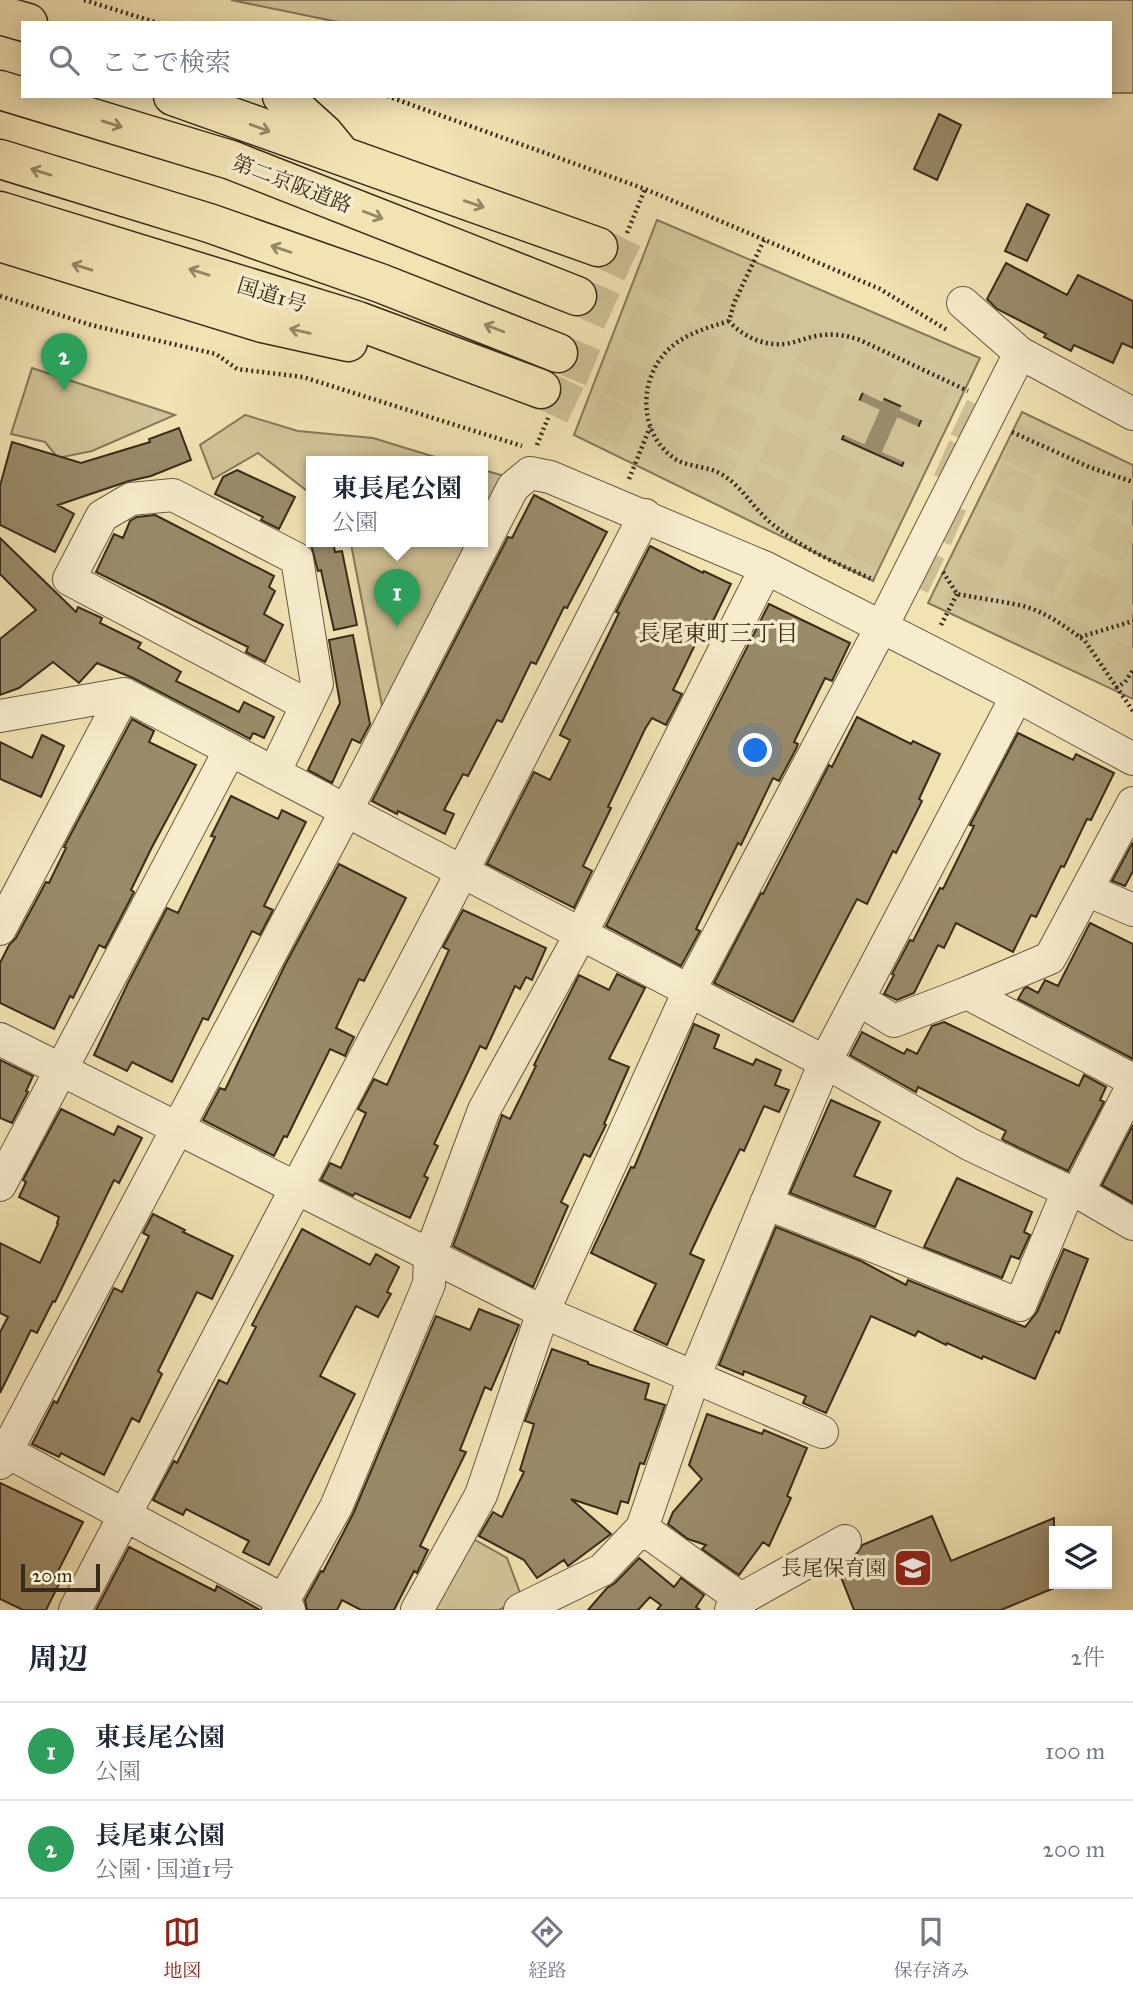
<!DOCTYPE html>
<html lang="ja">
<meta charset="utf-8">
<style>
:root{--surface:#fff;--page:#f2f2f3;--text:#1f2937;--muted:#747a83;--line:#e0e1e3;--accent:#8f2418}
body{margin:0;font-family:"IM FELL Great Primer","Noto Serif JP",serif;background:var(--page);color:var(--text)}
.controls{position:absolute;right:21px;bottom:21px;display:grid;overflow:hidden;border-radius:0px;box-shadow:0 4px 18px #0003}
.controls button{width:63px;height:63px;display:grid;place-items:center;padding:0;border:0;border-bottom:2px solid var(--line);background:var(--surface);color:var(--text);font:35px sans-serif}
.scale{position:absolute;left:21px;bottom:18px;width:79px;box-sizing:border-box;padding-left:7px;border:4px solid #382b1a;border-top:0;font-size:19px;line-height:24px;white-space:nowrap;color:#382b1a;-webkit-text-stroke:5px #f7edce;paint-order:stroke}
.you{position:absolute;left:756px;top:751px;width:24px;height:24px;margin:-18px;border:5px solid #fff;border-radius:50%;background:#1a73e8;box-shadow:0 0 0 10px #1a73e833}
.badge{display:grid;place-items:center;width:46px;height:46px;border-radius:50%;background:var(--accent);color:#fff;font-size:23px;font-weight:700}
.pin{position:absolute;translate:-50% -58px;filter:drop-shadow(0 2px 4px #0008)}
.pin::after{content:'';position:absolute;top:37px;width:24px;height:21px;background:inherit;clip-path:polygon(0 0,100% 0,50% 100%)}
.popup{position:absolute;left:306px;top:456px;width:182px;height:91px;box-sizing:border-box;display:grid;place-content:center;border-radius:0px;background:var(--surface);filter:drop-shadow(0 2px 5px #0005);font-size:23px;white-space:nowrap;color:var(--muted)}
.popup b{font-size:26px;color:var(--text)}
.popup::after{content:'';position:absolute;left:50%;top:100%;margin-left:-14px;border:14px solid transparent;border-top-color:var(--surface)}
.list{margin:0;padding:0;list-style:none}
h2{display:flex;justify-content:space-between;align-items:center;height:91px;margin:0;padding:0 28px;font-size:30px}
h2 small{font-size:23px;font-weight:400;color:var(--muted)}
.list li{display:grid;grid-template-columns:46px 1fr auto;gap:21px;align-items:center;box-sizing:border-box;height:98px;padding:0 28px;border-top:2px solid var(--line)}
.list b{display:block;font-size:26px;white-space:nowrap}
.list p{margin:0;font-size:23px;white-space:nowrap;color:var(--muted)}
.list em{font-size:23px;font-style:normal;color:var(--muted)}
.icon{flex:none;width:38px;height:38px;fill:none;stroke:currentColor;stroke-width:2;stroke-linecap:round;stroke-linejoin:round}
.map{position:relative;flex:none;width:1133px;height:1610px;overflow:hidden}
.search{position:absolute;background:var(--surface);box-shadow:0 4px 18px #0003;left:21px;right:21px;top:21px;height:77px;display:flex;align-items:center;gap:18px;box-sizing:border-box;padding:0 24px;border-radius:0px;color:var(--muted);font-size:26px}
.sheet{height:287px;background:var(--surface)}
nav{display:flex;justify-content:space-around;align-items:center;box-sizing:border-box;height:98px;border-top:2px solid var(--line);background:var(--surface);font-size:19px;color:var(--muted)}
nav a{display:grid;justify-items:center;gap:4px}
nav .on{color:var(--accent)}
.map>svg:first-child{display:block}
</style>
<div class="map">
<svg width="1133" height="1610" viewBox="0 0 1133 1610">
<rect width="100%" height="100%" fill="#f2e3b3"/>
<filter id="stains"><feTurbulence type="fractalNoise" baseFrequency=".00286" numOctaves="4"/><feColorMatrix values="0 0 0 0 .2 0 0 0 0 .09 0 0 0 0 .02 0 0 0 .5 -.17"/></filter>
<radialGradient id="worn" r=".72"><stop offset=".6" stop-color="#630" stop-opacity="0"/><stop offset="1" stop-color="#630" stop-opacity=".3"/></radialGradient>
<path fill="#d2c499" stroke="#85785a" stroke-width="2" d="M 231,0 L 1133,0 L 1133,93 L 1110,93 L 1110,23 L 343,23 Z
M 657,220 L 980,358 L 873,581 L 574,435 Z
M 32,368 L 175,415 L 92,451 L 58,458 L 45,442 L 11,434 Z
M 1022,412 L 1133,465 L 1133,699 L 928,603 Z
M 245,415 L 298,431 L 373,438 L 448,461 L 311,461 L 311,494 L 258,453 L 213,479 L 200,445 Z
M 483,470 L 508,477 L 483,524 Z
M 349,541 L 474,541 L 383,711 L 351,544 Z
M 468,1536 L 507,1558 L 522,1598 L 499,1610 L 426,1610 Z"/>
<path fill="#998b6a" stroke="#382b1a" stroke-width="2" d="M 939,114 L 961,125 L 937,180 L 914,169 Z
M 1027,204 L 1049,215 L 1027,261 L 1005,251 Z
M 1006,263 L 1067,295 L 1078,275 L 1133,301 L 1133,348 L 1122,343 L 1113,363 L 1074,345 L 1071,351 L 1044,337 L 1046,334 L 997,309 L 987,299 Z
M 864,390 L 923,416 L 902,466 L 842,439 Z
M 179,428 L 191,460 L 151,476 L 129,481 L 58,505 L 74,514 L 55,552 L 0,525 L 0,486 L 12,442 L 81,463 L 150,442 L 149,439 Z
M 237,470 L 295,497 L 279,529 L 261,520 L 263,517 L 215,494 L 223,477 Z
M 534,495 L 607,532 L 567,608 L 564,607 L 536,664 L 531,662 L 502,722 L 497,720 L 468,776 L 463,774 L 444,810 L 454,814 L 445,834 L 398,811 L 397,814 L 372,801 L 508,537 L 512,538 Z
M 155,515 L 274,576 L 269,587 L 275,591 L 264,614 L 283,625 L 265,662 L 246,652 L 248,647 L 96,572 L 114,534 L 123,538 L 130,521 L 137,517 Z
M 0,538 L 76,612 L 78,607 L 102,618 L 100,623 L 141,643 L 138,648 L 181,672 L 176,681 L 239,712 L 244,702 L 274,717 L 264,738 L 253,733 L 250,739 L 133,678 L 97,663 L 79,683 L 53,662 L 19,688 L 0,695 L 0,639 L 36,610 L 0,574 Z
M 310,541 L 333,541 L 335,552 L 342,551 L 357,625 L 334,630 L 321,570 L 318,571 Z
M 650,546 L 703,573 L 704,571 L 731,584 L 712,623 L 707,620 L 673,690 L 682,694 L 666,725 L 652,718 L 645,729 L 608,807 L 611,808 L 583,866 L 592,871 L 574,908 L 487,864 L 534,772 L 550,780 L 570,740 L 560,735 L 619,613 L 616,612 Z
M 769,604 L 850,643 L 832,681 L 825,678 L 794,742 L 798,744 L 796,749 L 779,781 L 773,778 L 741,845 L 738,843 L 696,929 L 700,931 L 681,966 L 606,926 Z
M 353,635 L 370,724 L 360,743 L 352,739 L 332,783 L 308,770 L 340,703 L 329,640 Z
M 857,717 L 911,744 L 913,741 L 940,754 L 919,799 L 922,801 L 896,853 L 893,851 L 867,904 L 857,899 L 793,1022 L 714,983 L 761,893 L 763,894 L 829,765 L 832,767 Z
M 132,719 L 154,731 L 149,742 L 196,765 L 151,849 L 131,890 L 134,892 L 105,948 L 99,945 L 73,998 L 70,996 L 54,1029 L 0,1003 L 0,963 L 9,945 L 16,938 L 46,882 L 49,883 L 66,848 L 64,847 Z
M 1018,733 L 1073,760 L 1076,754 L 1114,773 L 1091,820 L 1087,819 L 1064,867 L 1061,866 L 1036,917 L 1031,915 L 1013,952 L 956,923 L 944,948 L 938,945 L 914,993 L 897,1000 L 884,994 L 894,975 L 892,974 L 910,940 L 913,941 L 940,888 L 943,889 L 974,826 L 970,825 Z
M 42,735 L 64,746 L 41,797 L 0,779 L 0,742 L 32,758 Z
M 231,796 L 278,819 L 282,810 L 306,822 L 264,906 L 273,910 L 260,935 L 252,931 L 208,1020 L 203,1018 L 172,1082 L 132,1062 L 127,1071 L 94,1055 L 129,981 L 167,908 L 178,913 L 215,837 L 211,836 Z
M 1133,842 L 1133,871 L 1125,886 L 1112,881 Z
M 339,864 L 406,898 L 364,981 L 359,979 L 336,1028 L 354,1037 L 348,1049 L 345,1056 L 330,1049 L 287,1137 L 284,1136 L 274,1156 L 203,1120 L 220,1088 L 225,1090 L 285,965 Z
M 463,910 L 546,948 L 532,980 L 526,977 L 520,989 L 515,986 L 486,1049 L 480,1046 L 434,1144 L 438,1146 L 424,1176 L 428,1178 L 410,1218 L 355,1193 L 353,1196 L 321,1180 L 330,1163 L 341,1168 L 366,1113 L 358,1109 L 374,1079 L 387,1085 L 449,950 L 443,947 Z
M 1090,923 L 1133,944 L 1133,1059 L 1018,999 L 1024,989 L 1027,987 L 1038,993 L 1045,980 L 1058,986 Z
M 617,974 L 645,988 L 609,1059 L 629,1067 L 604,1124 L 606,1125 L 590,1157 L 584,1154 L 561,1202 L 568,1206 L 533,1287 L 453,1246 L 501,1118 L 502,1115 L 510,1119 L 536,1066 L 534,1065 L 579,975 L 609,990 Z
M 944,1022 L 1079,1086 L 1084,1075 L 1106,1087 L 1100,1100 L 1104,1102 L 1068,1171 L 1005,1141 L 1002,1139 L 1006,1131 L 918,1087 L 916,1092 L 850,1055 L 862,1032 L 904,1054 L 907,1049 L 917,1054 L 932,1026 Z
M 694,1024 L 719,1035 L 714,1048 L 753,1065 L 756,1059 L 781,1070 L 775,1085 L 789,1090 L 779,1112 L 764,1106 L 744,1151 L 740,1149 L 712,1207 L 690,1254 L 704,1260 L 667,1345 L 634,1330 L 656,1284 L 591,1253 L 631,1167 L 634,1168 Z
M 0,1060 L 33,1076 L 26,1091 L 28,1092 L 12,1123 L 0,1118 Z
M 831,1100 L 880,1122 L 854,1176 L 891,1191 L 875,1227 L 790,1193 Z
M 61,1109 L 114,1135 L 118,1126 L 142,1138 L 119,1183 L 114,1180 L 55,1302 L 53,1301 L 37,1333 L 31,1330 L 0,1393 L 0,1332 L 8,1317 L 0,1313 L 0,1243 L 40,1263 L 58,1224 L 57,1223 L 59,1217 L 19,1197 L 26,1182 L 23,1180 Z
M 1133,1125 L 1133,1203 L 1102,1185 Z
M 957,1178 L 1032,1212 L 1024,1232 L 1030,1235 L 1019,1259 L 1011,1256 L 1002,1278 L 924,1247 Z
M 153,1214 L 185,1230 L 183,1232 L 233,1256 L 212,1299 L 197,1292 L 158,1371 L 162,1374 L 139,1422 L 132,1418 L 104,1475 L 61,1453 L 59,1457 L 32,1444 L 54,1401 L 57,1403 L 114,1288 L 122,1292 L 149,1236 L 143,1233 Z
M 776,1227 L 861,1261 L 906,1285 L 908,1280 L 1025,1327 L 1037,1312 L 1064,1249 L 1088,1259 L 1059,1333 L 1056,1331 L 1035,1379 L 983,1356 L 982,1359 L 947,1343 L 946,1345 L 918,1331 L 915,1336 L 871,1316 L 826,1413 L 803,1403 L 806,1396 L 744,1371 L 743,1375 L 719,1365 Z
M 302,1229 L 370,1265 L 376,1254 L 399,1267 L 387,1292 L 391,1294 L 378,1317 L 356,1306 L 320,1376 L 355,1394 L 269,1565 L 243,1552 L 249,1541 L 186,1509 L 183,1515 L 153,1500 L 174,1461 L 177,1463 L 219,1380 L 227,1384 L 256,1327 L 252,1325 Z
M 479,1309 L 519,1325 L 491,1390 L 485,1387 L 460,1450 L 466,1452 L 420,1546 L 428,1550 L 417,1573 L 414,1571 L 394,1610 L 361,1610 L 342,1600 L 337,1610 L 307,1610 L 305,1600 L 321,1571 L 323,1572 L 353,1514 L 436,1316 L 470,1330 Z
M 552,1349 L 588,1362 L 588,1364 L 649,1384 L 645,1399 L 665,1405 L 644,1464 L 640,1463 L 628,1503 L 621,1501 L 617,1514 L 571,1499 L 611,1534 L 568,1566 L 564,1560 L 537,1578 L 524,1560 L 479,1536 L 493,1512 L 502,1517 L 524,1472 L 520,1470 L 534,1424 L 525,1421 Z
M 707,1414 L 762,1434 L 764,1430 L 807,1448 L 787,1496 L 791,1498 L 769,1546 L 763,1542 L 739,1575 L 702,1549 L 706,1545 L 688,1539 L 668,1524 L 673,1512 L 702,1479 L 689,1465 Z
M 0,1483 L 83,1522 L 55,1577 L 61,1580 L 46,1610 L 23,1610 L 0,1599 Z
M 932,1516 L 951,1561 L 1054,1518 L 1054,1588 L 1001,1610 L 854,1610 L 837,1567 L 855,1557 L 862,1545 Z
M 129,1547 L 215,1591 L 217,1586 L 260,1610 L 96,1610 Z
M 639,1558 L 674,1587 L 681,1578 L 704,1595 L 696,1607 L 700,1610 L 657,1610 L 661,1605 L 650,1597 L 638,1610 L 588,1610 L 607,1588 L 615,1583 Z"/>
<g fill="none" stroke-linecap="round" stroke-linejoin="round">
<path stroke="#cdbe94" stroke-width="38" stroke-dasharray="38 19" stroke-linecap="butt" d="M 598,247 L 1133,499
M 577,296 L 1030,497 L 1133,547
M 558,353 L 693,410 L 1005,549 L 1133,613
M 541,389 L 1133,669"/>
<g stroke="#665940" stroke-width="34">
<path id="street" d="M 963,303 L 1020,353 L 1133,414
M 0,716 L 124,694 L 825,1062 L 971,1145 L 1068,1191 L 1078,1192 L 1133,1224
M 274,773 L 317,684 L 297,559 L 173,495 L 131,499 L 102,516 L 69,579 L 307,705
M 1087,890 L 1133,910
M 0,929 L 124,694
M 967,993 L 1133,1080
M 858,999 L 894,1021 L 967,993 L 1050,958 L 1133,803
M 0,1039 L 543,1312 L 822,1432
M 0,1185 L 230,750
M 1078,1192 L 1133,1085
M 766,1203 L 1020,1305 L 1068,1191
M 0,1448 L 285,1601 L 289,1610
M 0,1463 L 346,811 L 513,487 L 530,473 L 550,477 L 766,568 L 1017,696 L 1133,759
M 642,1528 L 741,1599
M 75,1610 L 462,872 L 645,515
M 278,1610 L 336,1507 L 429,1284 L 430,1255 L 484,1110 L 581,934 L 766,568
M 417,1610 L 481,1495 L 543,1312 L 689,991 L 882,626 L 1020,353
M 520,1610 L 602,1570 L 642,1528 L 694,1377 L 825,1062 L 1017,696
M 731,1610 L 741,1599 L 845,1541"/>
</g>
<g stroke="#382b1a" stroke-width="41">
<path id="highway" d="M 0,15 L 28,23
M 0,90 L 231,160 L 577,296
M 173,96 L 598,247
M 282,96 L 324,134 L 338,151
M 0,159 L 209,223 L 380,283 L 558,353
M 0,211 L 358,321 L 541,389
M 0,242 L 262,323 L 348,342"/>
</g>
<path stroke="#382b1a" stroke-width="4.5" stroke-dasharray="2 3.5" stroke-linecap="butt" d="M 84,0 L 158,23
M 387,96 L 645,189 L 880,289 L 947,330
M 627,233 L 645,189
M 764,240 L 734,303 L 729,321 C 742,336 763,346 784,344 C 795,343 805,338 816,336 C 832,333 846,335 860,340 L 968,391
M 0,296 L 91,325 L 216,354 L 237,369 L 303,377 L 522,446
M 729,321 C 710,327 691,332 675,344 C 639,371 636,428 671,456 C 685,468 706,465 721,474 C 742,486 753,508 771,523 C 802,549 838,564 874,580
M 1012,432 L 1089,467 L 1133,482
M 537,445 L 548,418
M 629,479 L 650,427
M 943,572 L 957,594 C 978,598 1001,601 1023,606 C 1046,612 1066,627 1085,641 L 1133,711
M 941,625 L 957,594
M 1080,637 L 1133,621
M 1116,688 L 1125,682 L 1133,670"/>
<use href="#street" stroke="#f7edce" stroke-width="32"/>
<use href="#highway" stroke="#f2e3b3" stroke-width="38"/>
</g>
<defs><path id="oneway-shaft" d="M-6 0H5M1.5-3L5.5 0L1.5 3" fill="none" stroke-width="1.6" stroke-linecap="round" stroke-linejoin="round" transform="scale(1.75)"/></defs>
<g stroke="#958766">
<use href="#oneway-shaft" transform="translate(112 124) rotate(17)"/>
<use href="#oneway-shaft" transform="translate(260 128) rotate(20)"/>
<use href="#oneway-shaft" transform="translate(41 172) rotate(-163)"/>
<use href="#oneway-shaft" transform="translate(474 204) rotate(19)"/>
<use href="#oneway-shaft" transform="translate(373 215) rotate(21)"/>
<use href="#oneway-shaft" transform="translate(281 249) rotate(-161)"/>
<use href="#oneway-shaft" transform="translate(82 267) rotate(-163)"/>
<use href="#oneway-shaft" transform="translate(199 272) rotate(-163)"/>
<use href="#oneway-shaft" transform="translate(494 328) rotate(-159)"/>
<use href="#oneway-shaft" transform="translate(300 331) rotate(-167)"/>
</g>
<defs>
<g id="school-square" transform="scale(2.0125)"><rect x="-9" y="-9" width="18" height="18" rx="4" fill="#8f2418" stroke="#f7edce"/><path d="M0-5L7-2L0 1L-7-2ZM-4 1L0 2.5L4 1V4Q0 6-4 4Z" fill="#fff"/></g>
</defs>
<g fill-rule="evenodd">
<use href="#school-square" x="913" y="1568"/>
</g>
<g text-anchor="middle" stroke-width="7" stroke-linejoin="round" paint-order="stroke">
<g font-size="21" fill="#382b1a" stroke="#f7edce">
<text transform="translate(292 184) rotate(21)" y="7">第二京阪道路</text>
<text transform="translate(272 295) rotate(17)" y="7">国道1号</text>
</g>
<g font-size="21" fill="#382b1a" stroke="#f7edce" text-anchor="end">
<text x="886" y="1575">長尾保育園</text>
</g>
<g font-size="23" fill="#382b1a" stroke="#f7edce">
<text x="718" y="641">長尾東町三丁目</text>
</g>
</g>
<rect width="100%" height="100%" filter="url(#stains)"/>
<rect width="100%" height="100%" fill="url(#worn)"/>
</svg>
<div class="controls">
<button><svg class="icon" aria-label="layers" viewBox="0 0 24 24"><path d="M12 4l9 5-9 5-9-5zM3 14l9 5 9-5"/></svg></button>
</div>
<div class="scale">20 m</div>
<div class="you"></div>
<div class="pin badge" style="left:397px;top:627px;background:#2e9e5b">1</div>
<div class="popup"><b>東長尾公園</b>公園</div>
<div class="pin badge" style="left:64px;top:391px;background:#2e9e5b">2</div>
<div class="search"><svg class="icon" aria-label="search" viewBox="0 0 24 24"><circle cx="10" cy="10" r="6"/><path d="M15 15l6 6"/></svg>ここで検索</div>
</div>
<section class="sheet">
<h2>周辺<small>2件</small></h2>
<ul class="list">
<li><span class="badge" style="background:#2e9e5b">1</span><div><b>東長尾公園</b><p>公園</p></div><em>100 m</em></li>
<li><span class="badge" style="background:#2e9e5b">2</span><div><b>長尾東公園</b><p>公園 · 国道1号</p></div><em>200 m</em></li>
</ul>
</section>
<nav>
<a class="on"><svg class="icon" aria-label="map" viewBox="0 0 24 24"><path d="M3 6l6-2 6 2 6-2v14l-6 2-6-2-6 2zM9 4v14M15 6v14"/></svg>地図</a>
<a><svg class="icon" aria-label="directions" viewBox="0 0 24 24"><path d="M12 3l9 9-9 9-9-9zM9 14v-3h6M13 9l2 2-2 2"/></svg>経路</a>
<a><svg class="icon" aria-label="saved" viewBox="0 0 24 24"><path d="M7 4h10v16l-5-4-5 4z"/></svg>保存済み</a>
</nav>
